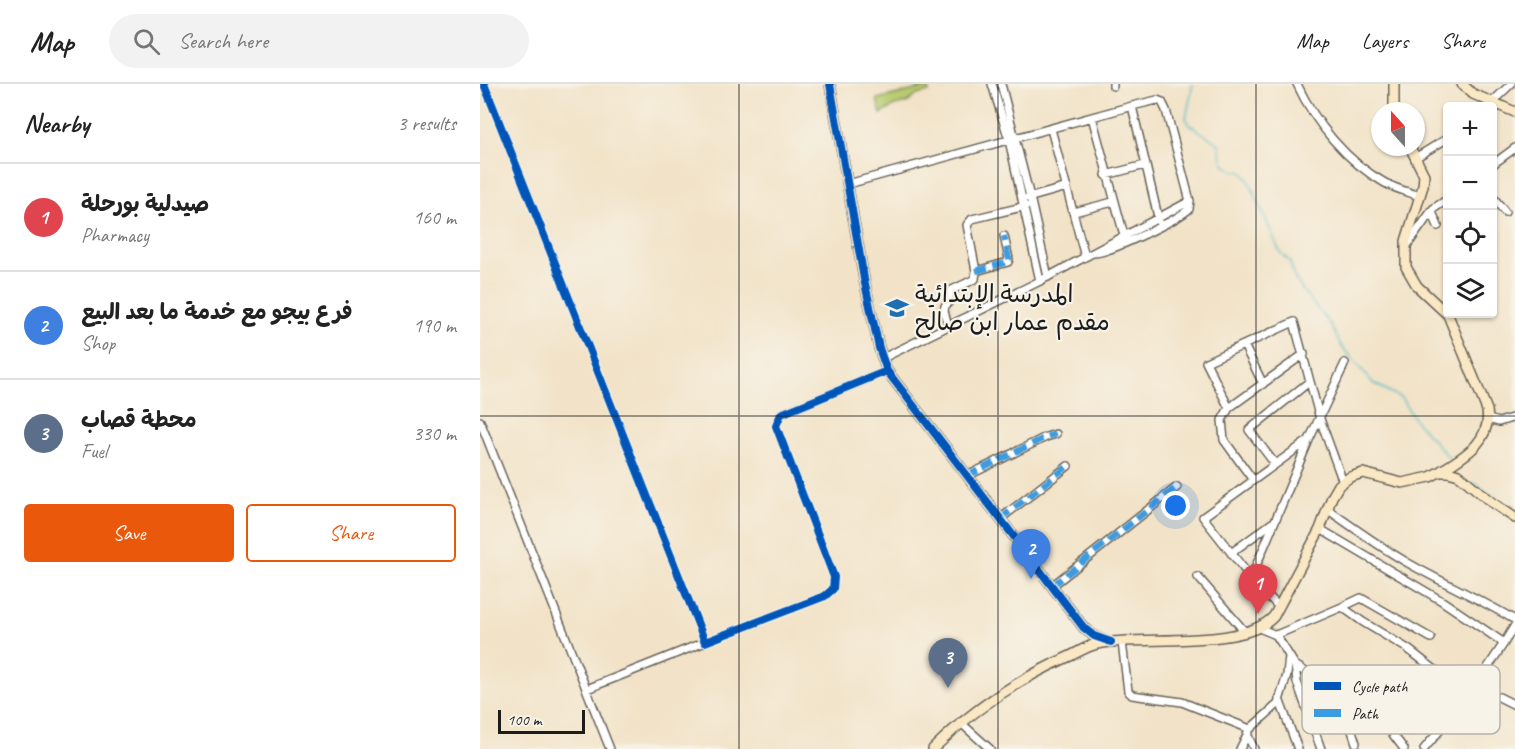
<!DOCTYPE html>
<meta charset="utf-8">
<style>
:root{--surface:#fff;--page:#f2f2f2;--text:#222;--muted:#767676;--line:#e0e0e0;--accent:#ea580c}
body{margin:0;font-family:Caveat,"Playpen Sans Arabic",sans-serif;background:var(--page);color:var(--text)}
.controls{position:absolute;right:18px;top:18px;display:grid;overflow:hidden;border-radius:6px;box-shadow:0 2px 4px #0004}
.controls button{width:54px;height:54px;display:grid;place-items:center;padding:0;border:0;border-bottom:2px solid var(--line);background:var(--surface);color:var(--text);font:30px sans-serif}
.compass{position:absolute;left:891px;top:18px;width:54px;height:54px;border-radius:50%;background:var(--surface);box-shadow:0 2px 4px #0004;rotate:339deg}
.scale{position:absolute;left:18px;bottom:15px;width:87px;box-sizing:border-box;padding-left:6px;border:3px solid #1c1c1c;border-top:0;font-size:16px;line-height:21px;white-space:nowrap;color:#1c1c1c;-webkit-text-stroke:4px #f7f3e8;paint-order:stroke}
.you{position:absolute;left:696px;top:422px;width:21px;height:21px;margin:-15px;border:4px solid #fff;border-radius:50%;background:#1a73e8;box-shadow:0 0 0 9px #1a73e833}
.badge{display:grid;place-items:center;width:39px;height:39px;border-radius:50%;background:var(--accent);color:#fff;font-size:20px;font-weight:700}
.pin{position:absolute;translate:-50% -50px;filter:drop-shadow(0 2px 3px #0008)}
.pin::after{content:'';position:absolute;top:32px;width:21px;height:18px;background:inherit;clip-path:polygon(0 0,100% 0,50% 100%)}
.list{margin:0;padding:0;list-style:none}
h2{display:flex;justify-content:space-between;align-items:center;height:78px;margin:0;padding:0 24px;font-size:26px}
h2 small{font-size:20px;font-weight:400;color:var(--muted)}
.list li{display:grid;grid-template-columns:39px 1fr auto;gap:18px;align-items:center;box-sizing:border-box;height:108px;padding:0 24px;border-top:2px solid var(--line)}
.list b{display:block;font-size:22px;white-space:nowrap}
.list p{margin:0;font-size:20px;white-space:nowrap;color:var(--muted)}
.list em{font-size:20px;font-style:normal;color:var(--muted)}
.actions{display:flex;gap:12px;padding:18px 24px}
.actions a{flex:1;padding:14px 0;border:2px solid var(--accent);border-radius:6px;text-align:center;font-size:21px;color:var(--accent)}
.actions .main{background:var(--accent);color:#fff}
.icon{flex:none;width:33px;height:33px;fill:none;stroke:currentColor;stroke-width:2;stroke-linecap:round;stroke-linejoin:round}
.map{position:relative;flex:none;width:1035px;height:665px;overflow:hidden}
header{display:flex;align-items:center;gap:36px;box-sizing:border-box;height:84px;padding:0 30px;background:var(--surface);border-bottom:2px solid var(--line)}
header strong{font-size:28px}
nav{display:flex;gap:33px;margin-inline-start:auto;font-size:21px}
.search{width:420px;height:54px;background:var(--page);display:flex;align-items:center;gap:15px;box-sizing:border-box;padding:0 21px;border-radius:33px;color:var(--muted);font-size:22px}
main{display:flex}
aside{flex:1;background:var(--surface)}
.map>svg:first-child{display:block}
</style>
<header>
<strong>Map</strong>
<div class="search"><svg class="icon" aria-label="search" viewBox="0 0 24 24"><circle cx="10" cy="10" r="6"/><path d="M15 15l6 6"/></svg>Search here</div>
<nav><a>Map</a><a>Layers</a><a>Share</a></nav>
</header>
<main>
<aside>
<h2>Nearby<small>3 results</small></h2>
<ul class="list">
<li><span class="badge" style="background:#e0444e">1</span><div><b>صيدلية بورحلة</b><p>Pharmacy</p></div><em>160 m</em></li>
<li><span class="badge" style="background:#3f7fe0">2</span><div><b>فرع بيجو مع خدمة ما بعد البيع</b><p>Shop</p></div><em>190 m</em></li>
<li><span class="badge" style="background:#5c6f8a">3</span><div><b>محطة قصاب</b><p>Fuel</p></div><em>330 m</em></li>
</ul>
<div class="actions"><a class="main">Save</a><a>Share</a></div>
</aside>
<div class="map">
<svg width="1035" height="665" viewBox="0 0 1035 665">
<rect width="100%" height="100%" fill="#f7f3e8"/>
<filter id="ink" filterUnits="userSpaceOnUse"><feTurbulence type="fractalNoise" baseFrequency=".0167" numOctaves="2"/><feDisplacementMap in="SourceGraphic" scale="12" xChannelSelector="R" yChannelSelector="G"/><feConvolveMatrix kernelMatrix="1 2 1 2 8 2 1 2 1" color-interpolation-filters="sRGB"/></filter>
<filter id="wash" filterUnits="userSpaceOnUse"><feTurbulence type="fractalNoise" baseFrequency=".008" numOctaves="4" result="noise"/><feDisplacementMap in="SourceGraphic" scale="24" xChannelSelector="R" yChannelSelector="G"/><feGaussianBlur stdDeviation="1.35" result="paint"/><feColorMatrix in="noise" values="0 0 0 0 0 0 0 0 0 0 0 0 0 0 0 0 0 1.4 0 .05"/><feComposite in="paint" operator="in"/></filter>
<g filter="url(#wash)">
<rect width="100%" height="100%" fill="#f2e3c8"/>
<path fill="#b7cc70" stroke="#6a7446" stroke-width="1.5" d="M 448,3 L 449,8 L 437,11 L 427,19 L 414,22 L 401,30 L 397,15 Z"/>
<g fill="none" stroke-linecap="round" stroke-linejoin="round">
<path stroke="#4bbac3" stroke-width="1.5" d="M 713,0 L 706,34 L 709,40 L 739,60 C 742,78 742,85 762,88 L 769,97 L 800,168 L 810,178 L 814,193 L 823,207 L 850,240 L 862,263 L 893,299 L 921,314 L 935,336 L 970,375
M 995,399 L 1026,421 L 1035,421"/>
</g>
</g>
<g filter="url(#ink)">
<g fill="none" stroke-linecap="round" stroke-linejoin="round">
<g stroke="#676258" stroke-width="10">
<path id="street" d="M 4,0 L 225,558 L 345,512 L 353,505 L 354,493 L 296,342 L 301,330 L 407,287
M 512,0 L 529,56 L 560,197
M 521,0 L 550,113 L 568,193
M 633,0 L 633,2
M 817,0 C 835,39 867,78 905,99 C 916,105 928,108 940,112
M 1011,19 L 1031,0
M 652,22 L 679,137
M 612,33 L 645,155
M 571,45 L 605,173
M 935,74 L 968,54
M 1012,81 L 1035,64
M 626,91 L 665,81
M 368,100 L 652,22 L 677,16 L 682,18 L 686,26 L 710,117 L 709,125 C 697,136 629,169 614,169
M 1012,112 L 1025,128
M 548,114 L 587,103
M 594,128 L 633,118
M 952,128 L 958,142
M 926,163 L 953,125 L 968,115
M 496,187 L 528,178 L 529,175 L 524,152
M 468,242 L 464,227 L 465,222 L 469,218 L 470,207 L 495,195 L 496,187 L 487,141 L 492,135 L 546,122
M 764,261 L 783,300
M 403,274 L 560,197 L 710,117
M 749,324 L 726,278 L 814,238 L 840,335 L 863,398
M 1008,335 L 1019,338 L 1035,333
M 0,337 L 130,665
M 795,380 L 769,346 L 829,298
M 487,392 L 566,353 L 576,350
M 773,396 L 744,356 L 742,336 L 749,324 L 824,270
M 847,425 C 874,444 900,463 928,479 C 963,499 1000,515 1035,536
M 520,435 L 588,382
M 840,445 L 962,517 L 1024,559 L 1035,541
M 751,469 L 792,439
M 718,493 L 765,548
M 771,494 L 829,356 L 865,279
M 572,502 L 697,403
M 799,523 L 771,494 L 723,433 L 829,356
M 862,523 L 881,514 L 951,554
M 779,544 L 796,551 L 815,581 L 868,616 L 902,636 L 924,665
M 796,551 L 862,523 L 883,538 L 928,565 L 989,612
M 642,558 L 648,607 L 652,611 L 702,618 L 770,645
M 815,581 L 817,598 L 841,665
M 107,605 L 225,558
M 860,610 L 876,659
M 1019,613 L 1035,621
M 799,615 L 818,665
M 480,638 L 510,665
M 767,650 L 774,665
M 760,665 L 770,645 L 798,620 L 807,591 L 809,572
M 944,665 L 989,612 L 1024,559"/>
</g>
<g stroke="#676258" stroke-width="12">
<path id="secondary" d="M 350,0 L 384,195 L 399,264 L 407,287 L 604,544 L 614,552 L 629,558
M 982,0 L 993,10 L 1035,28
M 914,27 L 914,0
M 930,63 L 944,91 L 943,102 L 926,157 L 926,183 L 937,202 L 968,231 L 1007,326 C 1012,358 983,373 959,388
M 453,665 C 492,626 537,596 588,573 C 597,569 607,562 617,560 C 661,551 765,566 794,532 L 840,445 L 852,413 L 859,401 L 870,393 L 883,389 L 922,399 L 950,393 L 959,388 L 968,388 L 979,391 L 1010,417 L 1035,434"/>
</g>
<use href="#street" stroke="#fff" stroke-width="7"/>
<use href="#secondary" stroke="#fae7c3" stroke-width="9"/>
<path stroke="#3c9bdf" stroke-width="6" stroke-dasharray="12 6" stroke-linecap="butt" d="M 496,187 L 528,178 L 529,175 L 524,152
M 487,392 L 566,353 L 576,350
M 520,435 L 588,382
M 572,502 L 697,403"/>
<g stroke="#f7f3e8" stroke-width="11">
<path id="cycleway" d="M 4,0 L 225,558 L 345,512 L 353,505 L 354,493 L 296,342 L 301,330 L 407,287
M 350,0 L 384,195 L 399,264 L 407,287 L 604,544 L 614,552 L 631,558"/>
</g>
<use href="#cycleway" stroke="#0057b8" stroke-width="8"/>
</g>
</g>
<path fill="none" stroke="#1c1c1c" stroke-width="1.5" stroke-opacity="0.55" d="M 259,0 L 259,665M 518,0 L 518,665M 776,0 L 776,665M 0,332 L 1035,332"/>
<defs>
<g id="school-bare" transform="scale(1.8)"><path d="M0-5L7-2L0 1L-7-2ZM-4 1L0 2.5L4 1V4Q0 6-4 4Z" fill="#1f6fb2" stroke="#f7f3e8" stroke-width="2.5" paint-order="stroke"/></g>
</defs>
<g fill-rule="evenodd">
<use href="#school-bare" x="417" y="224"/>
</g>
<g text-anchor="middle" stroke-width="4.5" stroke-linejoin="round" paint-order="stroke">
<g font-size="24" fill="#1c1c1c" stroke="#f7f3e8" text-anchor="start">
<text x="435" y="218">المدرسة الإبتدائية<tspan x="435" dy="28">مقدم عمار ابن صالح</tspan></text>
</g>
</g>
<rect x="822" y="581" width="198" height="69" rx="9" fill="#f7f3e8" stroke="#b5b2ab" stroke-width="1.5"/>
<rect x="834" y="598" width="27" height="8" fill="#0057b8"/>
<rect x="834" y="625" width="27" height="8" fill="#3c9bdf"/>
<g font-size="16" fill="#1c1c1c">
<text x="872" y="608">Cycle path</text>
<text x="872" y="635">Path</text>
</g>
</svg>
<div class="controls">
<button>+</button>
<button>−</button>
<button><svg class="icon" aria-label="locate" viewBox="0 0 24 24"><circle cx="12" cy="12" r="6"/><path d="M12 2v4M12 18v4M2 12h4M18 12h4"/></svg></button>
<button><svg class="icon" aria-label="layers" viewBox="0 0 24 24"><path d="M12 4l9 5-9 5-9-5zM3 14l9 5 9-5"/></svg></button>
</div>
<svg class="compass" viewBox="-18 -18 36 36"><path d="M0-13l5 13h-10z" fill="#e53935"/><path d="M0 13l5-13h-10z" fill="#767676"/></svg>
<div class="scale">100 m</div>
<div class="you"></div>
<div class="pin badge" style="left:778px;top:530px;background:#e0444e">1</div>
<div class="pin badge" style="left:551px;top:495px;background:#3f7fe0">2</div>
<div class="pin badge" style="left:468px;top:604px;background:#5c6f8a">3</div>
</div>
</main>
